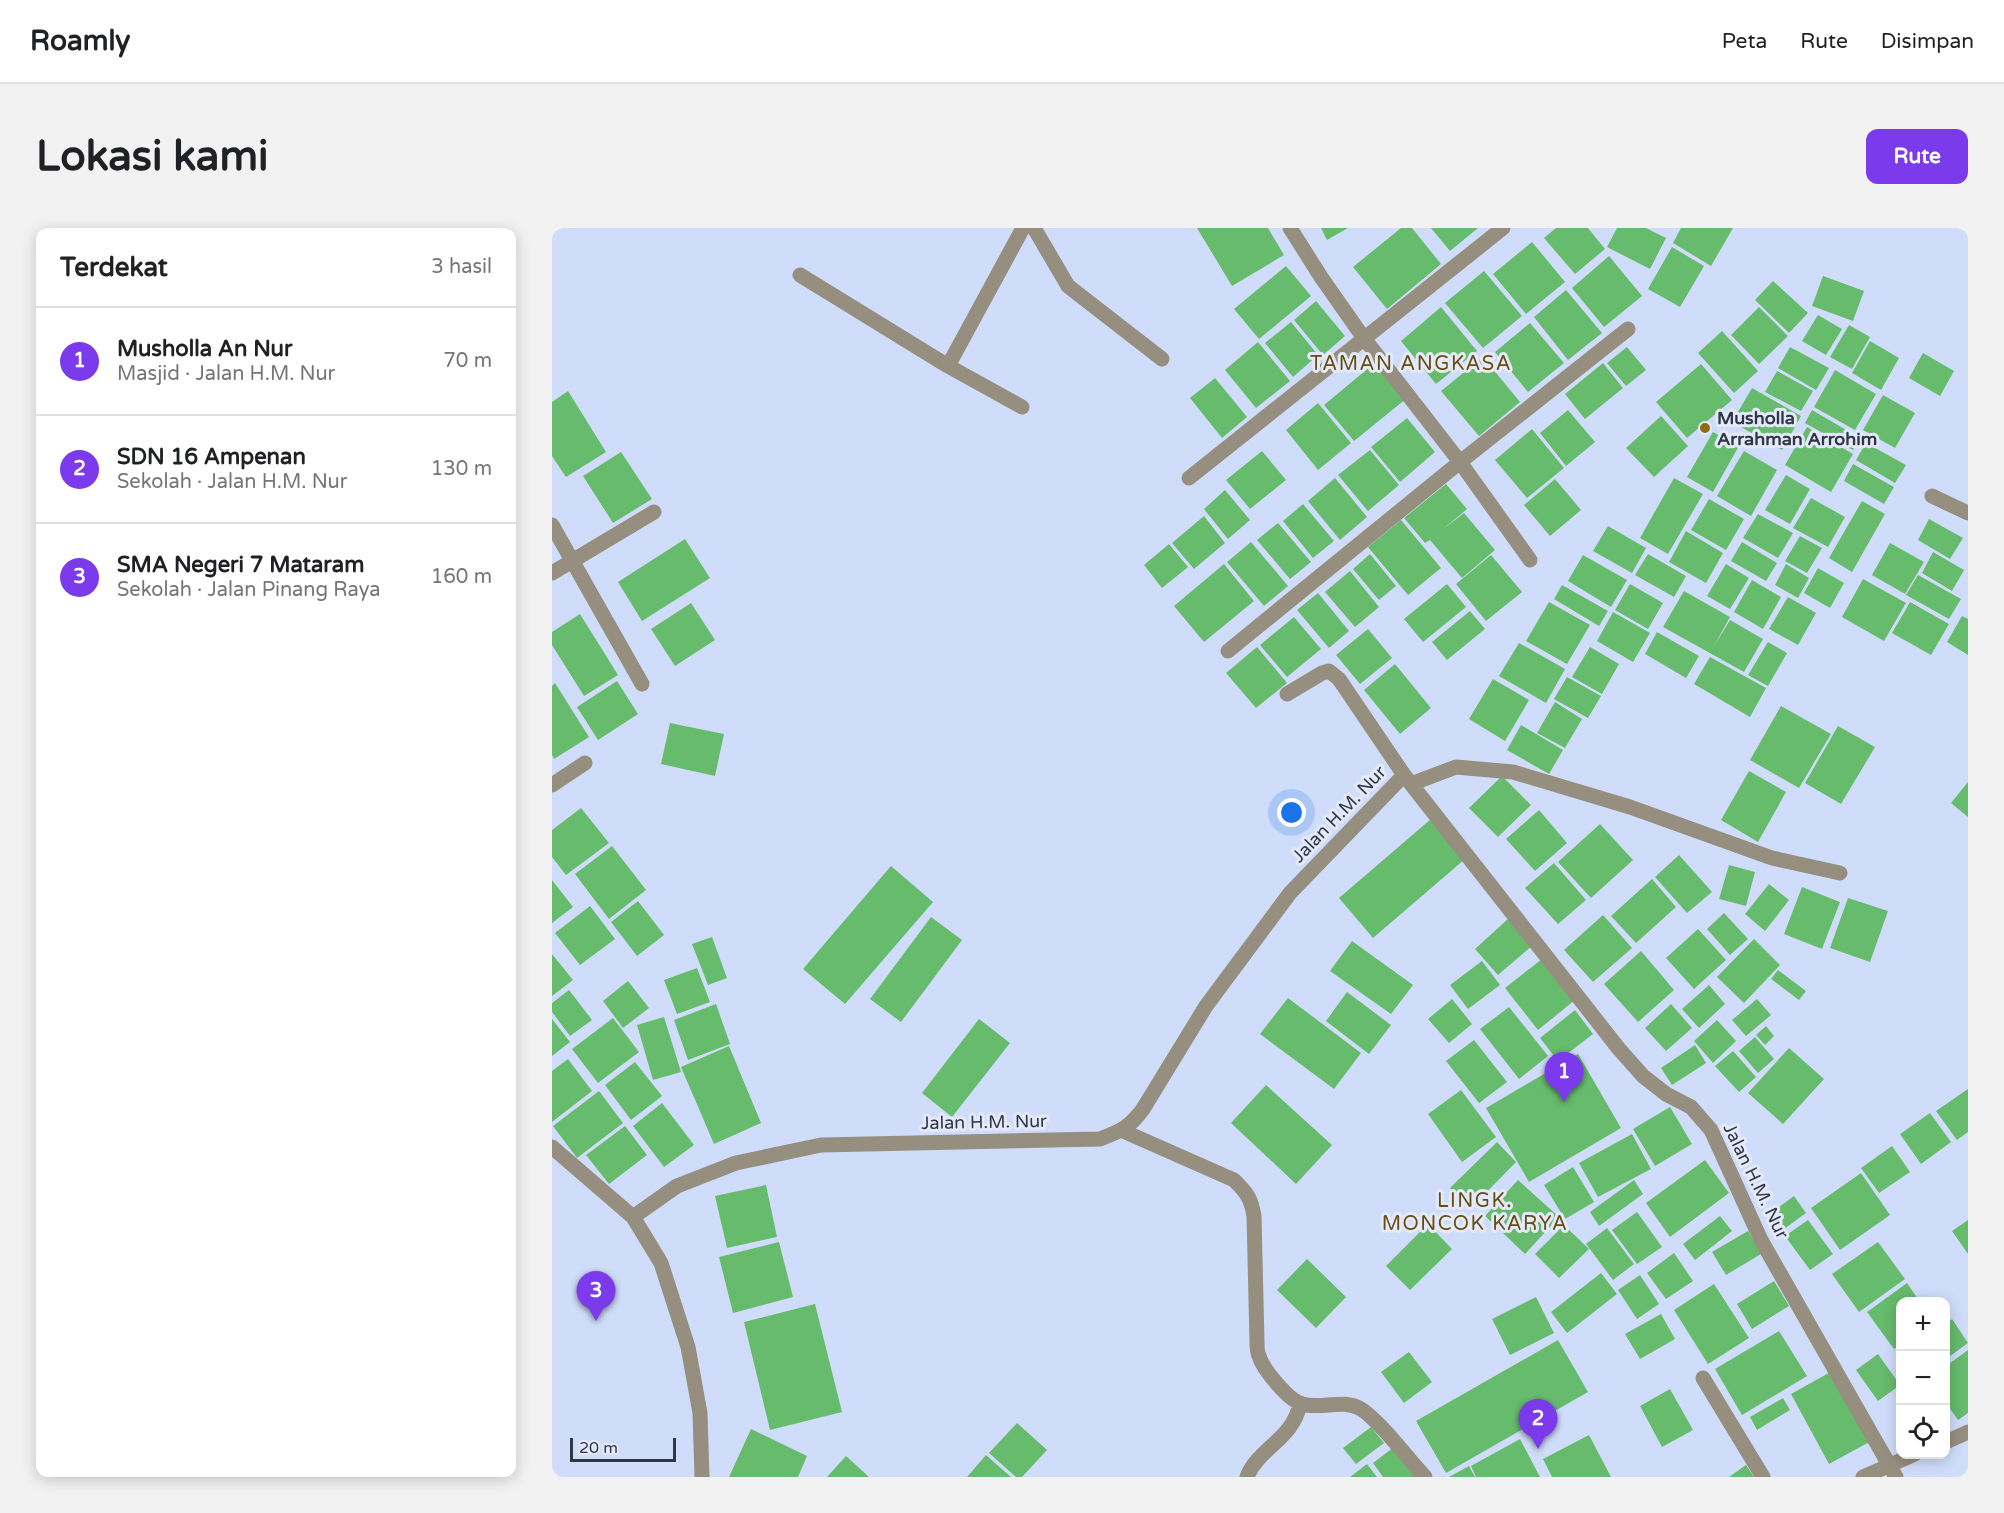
<!DOCTYPE html>
<html lang="id">
<meta charset="utf-8">
<style>
:root{--surface:#fff;--page:#f2f2f2;--text:#202124;--muted:#757577;--line:#e0e0e0;--accent:#7c3aed}
body{margin:0;font-family:"Varela Round",sans-serif;background:var(--page);color:var(--text)}
.controls{position:absolute;right:18px;bottom:18px;display:grid;overflow:hidden;border-radius:12px;box-shadow:0 3px 15px #0003}
.controls button{width:54px;height:54px;display:grid;place-items:center;padding:0;border:0;border-bottom:2px solid var(--line);background:var(--surface);color:var(--text);font:30px sans-serif}
.scale{position:absolute;left:18px;bottom:15px;width:106px;box-sizing:border-box;padding-left:6px;border:3px solid #303644;border-top:0;font-size:16px;line-height:21px;white-space:nowrap;color:#303644;-webkit-text-stroke:4px #e4eaf9;paint-order:stroke}
.you{position:absolute;left:740px;top:585px;width:21px;height:21px;margin:-15px;border:4px solid #fff;border-radius:50%;background:#1a73e8;box-shadow:0 0 0 9px #1a73e833}
.badge{display:grid;place-items:center;width:39px;height:39px;border-radius:50%;background:var(--accent);color:#fff;font-size:20px;font-weight:700}
.pin{position:absolute;translate:-50% -50px;filter:drop-shadow(0 2px 3px #0008)}
.pin::after{content:'';position:absolute;top:32px;width:21px;height:18px;background:inherit;clip-path:polygon(0 0,100% 0,50% 100%)}
.list{margin:0;padding:0;list-style:none}
h2{display:flex;justify-content:space-between;align-items:center;height:78px;margin:0;padding:0 24px;font-size:26px}
h2 small{font-size:20px;font-weight:400;color:var(--muted)}
.list li{display:grid;grid-template-columns:39px 1fr auto;gap:18px;align-items:center;box-sizing:border-box;height:108px;padding:0 24px;border-top:2px solid var(--line)}
.list b{display:block;font-size:22px;white-space:nowrap}
.list p{margin:0;font-size:20px;white-space:nowrap;color:var(--muted)}
.list em{font-size:20px;font-style:normal;color:var(--muted)}
.icon{flex:none;width:33px;height:33px;fill:none;stroke:currentColor;stroke-width:2;stroke-linecap:round;stroke-linejoin:round}
.map{position:relative;flex:none;width:1416px;height:1249px;overflow:hidden;border-radius:12px}
header{display:flex;align-items:center;gap:36px;box-sizing:border-box;height:84px;padding:0 30px;background:var(--surface);border-bottom:2px solid var(--line)}
header strong{font-size:28px}
nav{display:flex;gap:33px;margin-inline-start:auto;font-size:21px}
.intro{display:flex;align-items:center;justify-content:space-between;box-sizing:border-box;height:144px;padding:0 36px}
h1{margin:0;font-size:42px}
.button{padding:15px 27px;border-radius:12px;background:var(--accent);color:#fff;font-size:21px;font-weight:700}
main{display:flex;gap:36px;padding:0 36px}
aside{flex:1;background:var(--surface);border-radius:12px;box-shadow:0 3px 15px #0003}
.map>svg:first-child{display:block}
</style>
<header>
<strong>Roamly</strong>
<nav><a>Peta</a><a>Rute</a><a>Disimpan</a></nav>
</header>
<div class="intro"><h1>Lokasi kami</h1><a class="button">Rute</a></div>
<main>
<aside>
<h2>Terdekat<small>3 hasil</small></h2>
<ul class="list">
<li><span class="badge">1</span><div><b>Musholla An Nur</b><p>Masjid · Jalan H.M. Nur</p></div><em>70 m</em></li>
<li><span class="badge">2</span><div><b>SDN 16 Ampenan</b><p>Sekolah · Jalan H.M. Nur</p></div><em>130 m</em></li>
<li><span class="badge">3</span><div><b>SMA Negeri 7 Mataram</b><p>Sekolah · Jalan Pinang Raya</p></div><em>160 m</em></li>
</ul>
</aside>
<div class="map">
<svg width="1416" height="1249" viewBox="0 0 1416 1249">
<rect width="100%" height="100%" fill="#d0ddfa"/>
<path fill="#67bb6c" d="M 645,0 L 716,0 L 732,27 L 680,58 Z
M 769,0 L 796,0 L 775,12 Z
M 849,0 L 860,0 L 889,36 L 835,81 L 801,39 Z
M 879,0 L 926,0 L 898,23 Z
M 1004,0 L 1036,0 L 1053,21 L 1023,46 L 992,10 Z
M 1065,0 L 1094,0 L 1114,10 L 1098,41 L 1055,19 Z
M 1129,0 L 1181,0 L 1159,38 L 1121,15 Z
M 980,14 L 1013,54 L 974,86 L 941,46 Z
M 1120,19 L 1152,38 L 1128,79 L 1096,61 Z
M 1057,28 L 1090,68 L 1052,99 L 1020,60 Z
M 734,38 L 759,68 L 707,111 L 682,81 Z
M 932,43 L 970,88 L 931,120 L 893,75 Z
M 1271,48 L 1312,63 L 1301,93 L 1260,78 Z
M 1221,53 L 1256,85 L 1237,105 L 1203,72 Z
M 1014,62 L 1050,105 L 1016,132 L 982,89 Z
M 764,73 L 793,108 L 771,127 L 742,92 Z
M 889,79 L 925,123 L 884,156 L 849,113 Z
M 1207,79 L 1236,108 L 1207,136 L 1179,107 Z
M 1266,87 L 1290,101 L 1274,127 L 1250,113 Z
M 739,94 L 766,127 L 741,149 L 713,115 Z
M 978,95 L 1012,135 L 976,164 L 943,124 Z
M 1297,97 L 1318,109 L 1300,141 L 1278,129 Z
M 1170,103 L 1206,143 L 1182,165 L 1146,125 Z
M 1318,113 L 1347,130 L 1329,162 L 1300,145 Z
M 706,114 L 738,153 L 704,180 L 673,142 Z
M 1075,119 L 1094,142 L 1074,158 L 1055,135 Z
M 1238,119 L 1277,140 L 1264,162 L 1226,140 Z
M 1371,125 L 1402,143 L 1388,168 L 1357,150 Z
M 931,129 L 968,174 L 927,208 L 889,163 Z
M 825,133 L 855,170 L 802,213 L 772,177 Z
M 1051,135 L 1071,160 L 1033,191 L 1013,166 Z
M 1149,136 L 1180,172 L 1135,210 L 1104,174 Z
M 1283,142 L 1324,166 L 1303,202 L 1262,179 Z
M 1225,143 L 1261,163 L 1249,183 L 1213,164 Z
M 663,150 L 695,189 L 670,210 L 638,170 Z
M 1200,160 L 1249,188 L 1230,222 L 1180,194 Z
M 16,163 L 54,224 L 14,249 L 0,228 L 0,174 Z
M 1331,167 L 1363,185 L 1343,220 L 1311,202 Z
M 766,175 L 799,215 L 766,242 L 734,202 Z
M 1016,182 L 1043,214 L 1014,238 L 988,205 Z
M 1260,182 L 1308,210 L 1301,222 L 1253,195 Z
M 1109,188 L 1136,218 L 1102,249 L 1074,220 Z
M 855,190 L 883,224 L 848,254 L 819,219 Z
M 1255,199 L 1301,226 L 1279,264 L 1233,237 Z
M 980,201 L 1012,240 L 975,270 L 943,232 Z
M 1161,204 L 1187,218 L 1161,264 L 1135,249 Z
M 1314,215 L 1354,237 L 1343,255 L 1304,232 Z
M 818,222 L 847,257 L 816,283 L 786,247 Z
M 710,223 L 734,252 L 698,281 L 674,252 Z
M 1192,223 L 1225,242 L 1199,288 L 1165,268 Z
M 69,224 L 100,271 L 61,295 L 31,248 Z
M 1301,236 L 1342,259 L 1332,276 L 1292,253 Z
M 1234,247 L 1258,261 L 1238,296 L 1213,282 Z
M 783,250 L 815,289 L 788,312 L 756,273 Z
M 1122,250 L 1151,266 L 1116,326 L 1088,310 Z
M 1003,251 L 1029,282 L 998,308 L 972,277 Z
M 894,256 L 915,281 L 890,302 L 912,285 L 943,322 L 910,350 L 878,312 L 873,315 L 852,290 Z
M 673,262 L 698,292 L 676,311 L 652,281 Z
M 1259,270 L 1293,289 L 1276,319 L 1241,300 Z
M 1157,271 L 1192,291 L 1174,322 L 1139,302 Z
M 1310,273 L 1333,286 L 1300,344 L 1277,330 Z
M 751,276 L 782,313 L 761,330 L 731,293 Z
M 1206,286 L 1241,305 L 1226,330 L 1191,310 Z
M 652,288 L 673,315 L 642,341 L 620,315 Z
M 1377,291 L 1411,310 L 1398,331 L 1366,312 Z
M 849,292 L 889,340 L 856,367 L 816,319 Z
M 726,295 L 759,334 L 738,351 L 705,312 Z
M 1056,298 L 1094,320 L 1080,345 L 1041,323 Z
M 1134,303 L 1171,325 L 1154,355 L 1117,334 Z
M 1248,308 L 1270,320 L 1255,345 L 1233,333 Z
M 133,311 L 158,350 L 90,393 L 66,354 Z
M 699,314 L 736,358 L 712,378 L 675,334 Z
M 1190,314 L 1225,335 L 1214,353 L 1179,333 Z
M 1338,315 L 1372,334 L 1353,366 L 1320,347 Z
M 617,316 L 636,339 L 610,360 L 592,337 Z
M 1381,324 L 1412,342 L 1400,363 L 1370,345 Z
M 818,326 L 844,358 L 827,372 L 801,341 Z
M 1096,326 L 1134,348 L 1122,369 L 1083,347 Z
M 939,327 L 970,364 L 934,393 L 904,356 Z
M 1031,327 L 1075,352 L 1059,379 L 1016,353 Z
M 672,336 L 702,373 L 652,414 L 622,378 Z
M 1174,336 L 1197,350 L 1178,381 L 1155,368 Z
M 1234,336 L 1257,350 L 1246,370 L 1223,357 Z
M 1266,340 L 1292,355 L 1278,380 L 1252,365 Z
M 798,343 L 827,379 L 803,399 L 773,364 Z
M 1366,347 L 1409,371 L 1397,391 L 1354,367 Z
M 1311,351 L 1354,375 L 1332,413 L 1290,389 Z
M 1200,352 L 1229,369 L 1211,401 L 1182,384 Z
M 895,356 L 914,379 L 871,414 L 852,391 Z
M 1078,356 L 1111,375 L 1096,401 L 1063,382 Z
M 1010,357 L 1056,383 L 1047,398 L 1002,371 Z
M 1132,363 L 1178,389 L 1162,418 L 1178,392 L 1211,411 L 1192,444 L 1111,399 Z
M 766,365 L 797,403 L 777,420 L 745,382 Z
M 1236,369 L 1264,385 L 1246,417 L 1217,401 Z
M 997,374 L 1038,397 L 1015,436 L 974,413 Z
M 1358,374 L 1397,396 L 1379,427 L 1340,405 Z
M 139,375 L 163,412 L 123,438 L 99,401 Z
M 918,383 L 933,401 L 895,432 L 880,414 Z
M 1061,384 L 1098,405 L 1081,434 L 1045,413 Z
M 28,386 L 66,447 L 32,468 L 0,417 L 0,404 Z
M 1410,388 L 1416,391 L 1416,427 L 1395,414 Z
M 742,389 L 769,421 L 735,449 L 708,417 Z
M 816,401 L 840,430 L 808,456 L 784,427 Z
M 1105,404 L 1147,428 L 1134,450 L 1093,426 Z
M 1216,414 L 1235,425 L 1216,458 L 1196,447 Z
M 967,415 L 1013,441 L 994,475 L 947,448 Z
M 705,419 L 735,455 L 704,480 L 674,445 Z
M 1038,419 L 1067,436 L 1050,466 L 1020,449 Z
M 1158,429 L 1214,460 L 1198,489 L 1142,456 Z
M 843,436 L 879,480 L 848,506 L 812,462 Z
M 1015,449 L 1049,468 L 1036,490 L 1002,471 Z
M 941,451 L 977,472 L 953,513 L 917,491 Z
M 65,453 L 86,486 L 46,512 L 25,479 Z
M 3,455 L 37,509 L 2,531 L 0,527 L 0,458 Z
M 1003,474 L 1030,491 L 1013,520 L 985,505 Z
M 1229,478 L 1279,506 L 1247,560 L 1198,532 Z
M 118,495 L 172,506 L 163,548 L 109,536 Z
M 969,497 L 1011,522 L 997,546 L 955,522 Z
M 1286,498 L 1323,519 L 1289,576 L 1253,555 Z
M 1197,543 L 1234,564 L 1206,614 L 1169,592 Z
M 950,548 L 979,577 L 946,609 L 917,580 Z
M 1416,554 L 1416,589 L 1399,575 Z
M 29,580 L 57,615 L 14,647 L 0,629 L 0,602 Z
M 987,582 L 1015,615 L 983,643 L 954,611 Z
M 879,591 L 913,631 L 821,710 L 787,670 Z
M 1048,596 L 1081,632 L 1039,670 L 1006,634 Z
M 60,618 L 94,662 L 57,691 L 23,646 Z
M 1127,627 L 1160,664 L 1135,685 L 1103,649 Z
M 1002,635 L 1034,672 L 1006,696 L 973,660 Z
M 1177,637 L 1203,644 L 1194,678 L 1167,671 Z
M 339,638 L 381,674 L 293,776 L 251,741 Z
M 1100,651 L 1124,679 L 1084,715 L 1059,688 Z
M 0,652 L 21,679 L 0,695 Z
M 1217,656 L 1237,672 L 1213,703 L 1193,686 Z
M 1250,659 L 1288,674 L 1270,721 L 1232,706 Z
M 1296,670 L 1336,683 L 1318,734 L 1278,720 Z
M 86,673 L 112,707 L 85,728 L 59,694 Z
M 38,678 L 63,711 L 28,737 L 3,705 Z
M 1172,685 L 1196,711 L 1178,727 L 1155,701 Z
M 1051,687 L 1080,720 L 1041,754 L 1012,722 Z
M 379,689 L 410,712 L 349,794 L 318,771 Z
M 957,690 L 981,717 L 946,747 L 923,721 Z
M 1146,701 L 1174,732 L 1142,761 L 1114,730 Z
M 160,709 L 175,750 L 156,757 L 140,716 Z
M 1202,711 L 1228,737 L 1192,775 L 1165,749 Z
M 800,713 L 861,757 L 839,786 L 778,743 Z
M 1089,723 L 1122,762 L 1086,794 L 1052,756 Z
M 0,726 L 21,752 L 0,768 Z
M 990,731 L 1023,772 L 986,802 L 953,760 Z
M 930,733 L 948,757 L 916,781 L 898,757 Z
M 145,740 L 158,774 L 125,786 L 112,752 Z
M 1226,742 L 1254,763 L 1247,772 L 1219,751 Z
M 76,753 L 97,780 L 71,800 L 51,773 Z
M 1157,757 L 1173,776 L 1147,800 L 1130,781 Z
M 17,762 L 40,792 L 18,808 L 0,784 L 0,775 Z
M 795,764 L 839,797 L 817,826 L 774,793 Z
M 736,770 L 809,825 L 782,861 L 708,806 Z
M 900,771 L 920,796 L 897,815 L 876,791 Z
M 1205,771 L 1219,787 L 1194,808 L 1180,792 Z
M 164,776 L 178,816 L 136,832 L 122,792 Z
M 1119,776 L 1140,800 L 1114,823 L 1093,800 Z
M 957,779 L 996,828 L 967,851 L 928,801 Z
M 1023,782 L 1041,806 L 1006,833 L 988,810 Z
M 112,789 L 129,844 L 101,852 L 85,797 Z
M 61,790 L 87,824 L 46,855 L 20,821 Z
M 0,791 L 18,814 L 0,828 Z
M 427,791 L 458,815 L 400,889 L 370,865 Z
M 1165,792 L 1184,813 L 1161,835 L 1142,813 Z
M 1214,798 L 1222,808 L 1213,817 L 1204,807 Z
M 1203,809 L 1222,831 L 1206,845 L 1187,823 Z
M 922,812 L 955,854 L 927,875 L 894,833 Z
M 1143,817 L 1154,835 L 1120,857 L 1109,840 Z
M 177,818 L 209,895 L 162,916 L 129,839 Z
M 1237,820 L 1272,851 L 1231,896 L 1196,865 Z
M 1181,823 L 1204,849 L 1187,864 L 1163,838 Z
M 1026,826 L 1069,900 L 977,954 L 934,880 Z
M 16,831 L 40,863 L 0,894 L 0,843 Z
M 83,834 L 110,868 L 79,892 L 53,857 Z
M 714,857 L 780,917 L 744,956 L 679,895 Z
M 1416,861 L 1416,904 L 1405,912 L 1384,883 Z
M 909,862 L 944,909 L 910,934 L 876,886 Z
M 47,863 L 71,895 L 25,930 L 1,898 Z
M 110,875 L 142,917 L 112,939 L 81,898 Z
M 1118,879 L 1140,916 L 1103,938 L 1081,901 Z
M 1378,885 L 1399,914 L 1369,936 L 1348,906 Z
M 73,898 L 95,927 L 57,956 L 34,927 Z
M 1080,906 L 1099,941 L 1046,969 L 1027,935 Z
M 945,914 L 964,934 L 918,981 L 898,960 Z
M 1340,918 L 1358,944 L 1327,965 L 1309,940 Z
M 1153,932 L 1177,965 L 1118,1009 L 1094,975 Z
M 1021,939 L 1042,974 L 1013,991 L 992,957 Z
M 1309,945 L 1338,987 L 1288,1022 L 1259,980 Z
M 966,952 L 1007,989 L 973,1026 L 933,988 Z
M 1082,952 L 1091,966 L 1047,998 L 1038,984 Z
M 214,957 L 225,1009 L 175,1020 L 163,968 Z
M 1242,968 L 1254,985 L 1232,1001 L 1220,984 Z
M 1085,984 L 1110,1019 L 1085,1036 L 1060,1002 Z
M 1168,988 L 1180,1003 L 1143,1032 L 1131,1016 Z
M 1256,992 L 1281,1026 L 1258,1042 L 1233,1008 Z
M 1416,992 L 1416,1026 L 1400,1003 Z
M 876,996 L 900,1021 L 858,1062 L 834,1038 Z
M 1012,997 L 1037,1021 L 1007,1050 L 983,1026 Z
M 1055,1000 L 1082,1036 L 1061,1052 L 1034,1016 Z
M 1196,1003 L 1209,1026 L 1174,1047 L 1160,1024 Z
M 227,1014 L 241,1069 L 181,1085 L 167,1029 Z
M 1326,1014 L 1353,1051 L 1307,1084 L 1280,1046 Z
M 1122,1025 L 1141,1053 L 1114,1071 L 1095,1045 Z
M 755,1031 L 794,1069 L 764,1100 L 725,1062 Z
M 1049,1045 L 1065,1066 L 1015,1105 L 999,1084 Z
M 1088,1047 L 1107,1076 L 1085,1091 L 1066,1062 Z
M 1222,1053 L 1237,1078 L 1200,1101 L 1185,1076 Z
M 1355,1055 L 1368,1074 L 1348,1074 L 1348,1117 L 1342,1121 L 1315,1084 Z
M 1162,1056 L 1197,1110 L 1156,1136 L 1122,1082 Z
M 984,1069 L 1002,1105 L 958,1127 L 940,1091 Z
M 263,1076 L 290,1184 L 218,1202 L 192,1094 Z
M 1109,1086 L 1123,1111 L 1088,1131 L 1073,1106 Z
M 1400,1091 L 1416,1115 L 1394,1131 L 1394,1096 Z
M 1227,1103 L 1255,1148 L 1190,1187 L 1163,1141 Z
M 1006,1112 L 1036,1164 L 894,1245 L 864,1193 Z
M 1416,1122 L 1416,1185 L 1406,1192 L 1394,1175 L 1394,1138 Z
M 857,1124 L 880,1154 L 852,1175 L 829,1144 Z
M 1326,1126 L 1348,1157 L 1326,1173 L 1304,1142 Z
M 1282,1142 L 1321,1212 L 1277,1236 L 1239,1166 Z
M 1118,1161 L 1141,1202 L 1110,1219 L 1088,1178 Z
M 1231,1170 L 1238,1182 L 1205,1202 L 1198,1189 Z
M 465,1195 L 495,1222 L 470,1249 L 464,1249 L 437,1225 Z
M 819,1199 L 832,1215 L 804,1236 L 791,1220 Z
M 199,1201 L 255,1228 L 246,1249 L 177,1249 Z
M 1037,1207 L 1059,1249 L 1000,1249 L 991,1231 Z
M 968,1211 L 988,1249 L 924,1249 L 919,1238 Z
M 842,1219 L 865,1249 L 831,1249 L 821,1235 Z
M 434,1227 L 459,1249 L 415,1249 Z
M 294,1228 L 317,1249 L 275,1249 Z
M 815,1236 L 825,1249 L 798,1249 Z
M 1194,1237 L 1202,1249 L 1177,1249 Z
M 917,1238 L 923,1249 L 897,1249 Z"/>
<g fill="none" stroke-linecap="round" stroke-linejoin="round">
<path stroke="#968e7f" stroke-width="15" d="M 482,0 L 516,58 L 610,131
M 738,0 L 769,49 L 811,109 L 908,234 L 978,332
M 248,47 L 396,138 L 470,179
M 396,138 L 471,0
M 637,250 L 951,0
M 1380,268 L 1416,285
M 0,297 L 90,456
M 0,345 L 102,284
M 676,423 L 908,234 L 1076,101
M 735,466 L 770,445 L 777,443 L 787,451 L 852,547
M 859,556 L 904,539 L 961,544 L 1078,579 L 1220,630 L 1288,645
M 0,557 L 33,535
M 571,903 L 682,952 C 695,965 699,970 702,988 L 705,1114 C 705,1119 705,1124 707,1128 C 711,1141 736,1172 750,1176 C 770,1182 790,1170 809,1181 C 828,1193 856,1231 873,1249
M 0,919 L 81,989 L 109,1035 L 136,1119 L 148,1185 L 150,1249
M 81,989 L 125,958 L 184,935 L 269,917 L 548,911 C 569,903 578,899 591,881 L 654,778 L 738,665 L 852,547 L 1067,821 L 1091,848 L 1114,866 L 1139,879 L 1159,902 L 1209,1012 L 1344,1249
M 1151,1150 L 1211,1249
M 1394,1214 L 1416,1204
M 695,1249 C 706,1220 742,1211 748,1175
M 1311,1249 L 1363,1226"/>
</g>
<circle fill="#8e6c10" stroke="#e4eaf9" stroke-width="2" cx="1153" cy="200" r="6"/>
<g text-anchor="middle" stroke-width="6" stroke-linejoin="round" paint-order="stroke">
<g font-size="18" font-weight="bold" fill="#303644" stroke="#e4eaf9" text-anchor="start">
<text x="1165" y="196">Musholla<tspan x="1165" dy="21">Arrahman Arrohim</tspan></text>
</g>
<g font-size="18" fill="#303644" stroke="#e4eaf9">
<text transform="translate(787 586) rotate(-46)" y="6">Jalan H.M. Nur</text>
<text transform="translate(432 894) rotate(-1)" y="6">Jalan H.M. Nur</text>
<text transform="translate(1204 953) rotate(64)" y="6">Jalan H.M. Nur</text>
</g>
<g font-size="20" letter-spacing="1.5" fill="#664e13" stroke="#e4eaf9">
<text x="859" y="142">TAMAN ANGKASA</text>
<text x="923" y="979">LINGK.<tspan x="923" dy="23">MONCOK KARYA</tspan></text>
</g>
</g>
</svg>
<div class="controls">
<button>+</button>
<button>−</button>
<button><svg class="icon" aria-label="locate" viewBox="0 0 24 24"><circle cx="12" cy="12" r="6"/><path d="M12 2v4M12 18v4M2 12h4M18 12h4"/></svg></button>
</div>
<div class="scale">20 m</div>
<div class="you"></div>
<div class="pin badge" style="left:1012px;top:874px">1</div>
<div class="pin badge" style="left:986px;top:1221px">2</div>
<div class="pin badge" style="left:44px;top:1093px">3</div>
</div>
</main>
